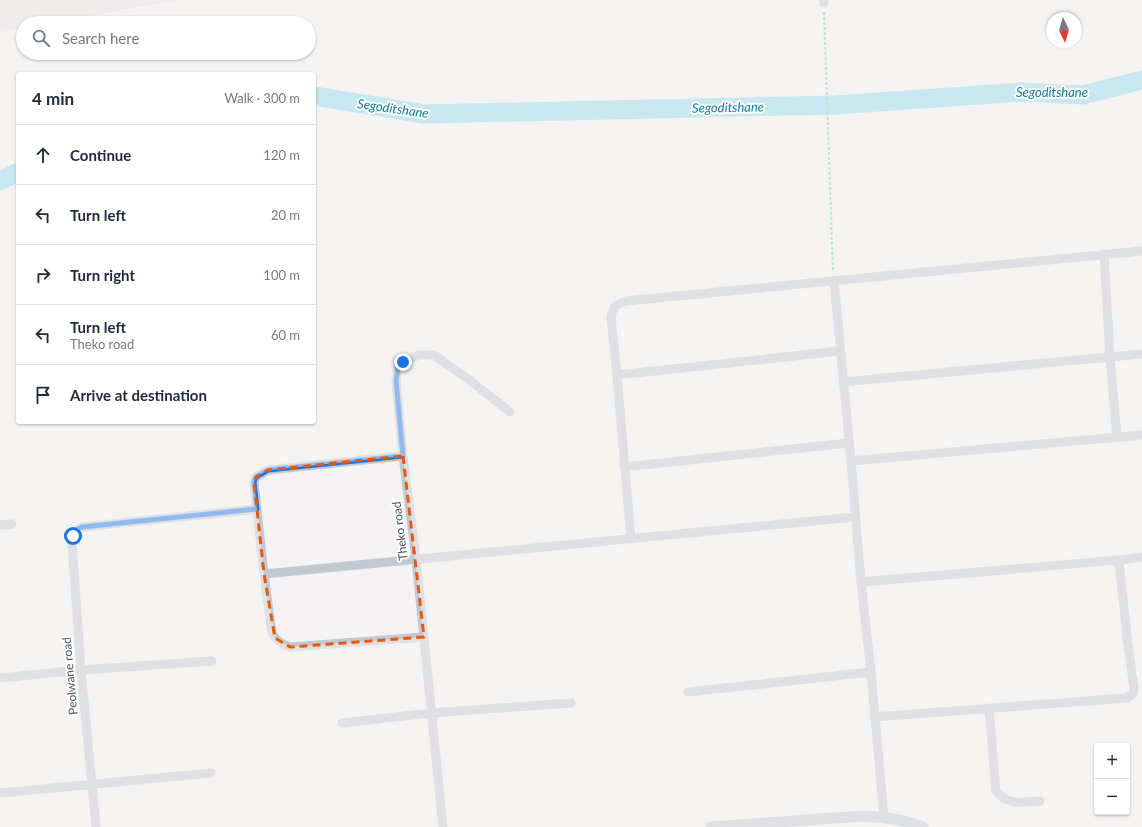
<!DOCTYPE html>
<meta charset="utf-8">
<style>
:root{--surface:#fff;--page:#f2f2f3;--text:#1f2937;--muted:#747a83;--line:#e0e1e3}
body{margin:0;font-family:Lato,sans-serif;background:var(--page);color:var(--text)}
.controls{position:absolute;right:12px;bottom:12px;display:grid;overflow:hidden;border-radius:4px;box-shadow:0 1px 3px #0004}
.controls button{width:36px;height:36px;display:grid;place-items:center;padding:0;border:0;border-bottom:1px solid var(--line);background:var(--surface);color:var(--text);font:20px sans-serif}
.compass{position:absolute;left:1046px;top:12px;width:36px;height:36px;border-radius:50%;background:var(--surface);box-shadow:0 1px 3px #0004;rotate:175deg}
.stop{position:absolute;width:12px;height:12px;margin:-9px;border:3px solid #1a73e8;border-radius:50%;background:#fff}
.stop.end{background:#1a73e8;border-color:#fff;box-shadow:0 1px 4px #0008}
.list{margin:0;padding:0;list-style:none}
h2{display:flex;justify-content:space-between;align-items:center;height:52px;margin:0;padding:0 16px;font-size:17px}
h2 small{font-size:13px;font-weight:400;color:var(--muted)}
.list li{display:grid;grid-template-columns:26px 1fr auto;gap:12px;align-items:center;box-sizing:border-box;height:60px;padding:0 16px;border-top:1px solid var(--line)}
.list b{display:block;font-size:15px;white-space:nowrap}
.list p{margin:0;font-size:13px;white-space:nowrap;color:var(--muted)}
.list em{font-size:13px;font-style:normal;color:var(--muted)}
.icon{flex:none;width:22px;height:22px;fill:none;stroke:currentColor;stroke-width:2;stroke-linecap:round;stroke-linejoin:round}
.map{position:relative;flex:none;width:1142px;height:827px;overflow:hidden}
.search{position:absolute;background:var(--surface);box-shadow:0 1px 3px #0004;left:16px;top:16px;width:300px;height:44px;display:flex;align-items:center;gap:10px;box-sizing:border-box;padding:0 14px;border-radius:22px;color:var(--muted);font-size:15px}
.panel{position:absolute;background:var(--surface);box-shadow:0 1px 3px #0004;left:16px;top:72px;width:300px;height:352px;border-radius:4px}
.map>svg:first-child{display:block}
</style>
<div class="map">
<svg width="1142" height="827" viewBox="0 0 1142 827">
<rect width="100%" height="100%" fill="#f5f3f3"/>
<path fill="#e6e4e5" d="M 0,0 L 177,0 L 51,23 L 23,23 L 23,28 L 0,32 Z"/>
<g fill="none" stroke-linecap="round" stroke-linejoin="round">
<path stroke="#90daee" stroke-width="19" d="M 314,96 L 424,114 L 836,105 L 1021,92 L 1083,95 L 1142,80
M 0,181 L 18,172"/>
<path stroke="#7ad0a6" stroke-width="2" stroke-dasharray="3 2" stroke-linecap="butt" d="M 824,12 L 833,272"/>
<path stroke="#c1cad2" stroke-width="9" d="M 823,0 L 824,3
M 1104,254 L 1110,357 L 1117,437
M 834,280 L 851,461 L 861,582 L 871,672 L 884,817
M 617,375 L 840,351
M 843,382 L 1142,354
M 403,456 L 268,470 L 256,477 L 254,482 L 264,574 L 272,633 C 276,641 282,644 290,647 L 424,637
M 851,461 L 1142,435
M 624,467 L 849,443
M 0,525 L 12,524
M 631,539 L 617,375 L 611,318 C 613,306 615,305 626,301 L 1142,251
M 1119,560 L 1142,557
M 264,574 L 855,517
M 861,582 L 1119,560 L 1127,637 L 1134,688 L 1133,694 L 1127,698 L 874,717
M 0,678 L 81,670 L 212,661
M 688,692 L 871,672
M 989,708 L 996,791 C 1007,806 1023,802 1040,801
M 342,723 L 431,713 L 571,703
M 0,793 L 211,773
M 96,827 L 81,670 L 72,543 C 73,535 75,531 82,527 L 257,509
M 443,827 L 416,559 L 403,456 L 396,381 L 398,367 L 403,362 L 419,355 L 434,355 L 472,382 L 510,412"/>
<path stroke="#c1cad2" stroke-width="11" d="M 711,827 L 863,816 C 884,817 904,819 923,827"/>
</g>
<g fill="none" stroke-linecap="round" stroke-linejoin="round">
<path stroke="#1a73e8" stroke-width="5" d="M 73,536 L 76,530 L 82,527 L 257,509 L 254,482 L 256,477 L 268,470 L 403,456 L 396,381 L 398,367 L 403,362"/>
</g>
<path d="M0 0H1142V827H0ZM 403,456 L 424,637 L 290,647 L 275,638 L 264,574 L 254,482 L 256,477 L 268,470 Z" fill="#f5f3f3" fill-opacity=".55" fill-rule="evenodd"/>
<path fill="none" stroke="#e8590c" stroke-width="3" stroke-dasharray="8 5" stroke-linejoin="round" d="M 403,456 L 424,637 L 290,647 L 275,638 L 264,574 L 254,482 L 256,477 L 268,470 Z"/>
<g text-anchor="middle" stroke-width="4" stroke-linejoin="round" paint-order="stroke">
<g font-size="12" fill="#4a5661" stroke="#fff">
<text transform="translate(400 531) rotate(-97)" y="4">Theko road</text>
<text transform="translate(70 676) rotate(-95)" y="4">Peolwane road</text>
</g>
<g font-size="13" font-style="italic" fill="#0c7c9b" stroke="#fff">
<text x="1052" y="97">Segoditshane</text>
<text transform="translate(728 107) rotate(-1)" y="5">Segoditshane</text>
<text transform="translate(393 108) rotate(8)" y="5">Segoditshane</text>
</g>
</g>
</svg>
<div class="controls">
<button>+</button>
<button>−</button>
</div>
<svg class="compass" viewBox="-18 -18 36 36"><path d="M0-13l5 13h-10z" fill="#e53935"/><path d="M0 13l5-13h-10z" fill="#747a83"/></svg>
<div class="stop" style="left:73px;top:536px"></div>
<div class="stop end" style="left:403px;top:362px"></div>
<div class="search"><svg class="icon" aria-label="search" viewBox="0 0 24 24"><circle cx="10" cy="10" r="6"/><path d="M15 15l6 6"/></svg>Search here</div>
<section class="panel">
<h2>4 min<small>Walk · 300 m</small></h2>
<ul class="list">
<li><svg class="icon" aria-label="ahead" viewBox="0 0 24 24"><path d="M12 20V5M6 11l6-6 6 6"/></svg><div><b>Continue</b></div><em>120 m</em></li>
<li><svg class="icon" aria-label="left" viewBox="0 0 24 24"><path d="M17 20v-9H6M10 6l-5 5 5 5"/></svg><div><b>Turn left</b></div><em>20 m</em></li>
<li><svg class="icon" aria-label="right" viewBox="0 0 24 24"><path d="M7 20v-9h11M14 6l5 5-5 5"/></svg><div><b>Turn right</b></div><em>100 m</em></li>
<li><svg class="icon" aria-label="left" viewBox="0 0 24 24"><path d="M17 20v-9H6M10 6l-5 5 5 5"/></svg><div><b>Turn left</b><p>Theko road</p></div><em>60 m</em></li>
<li><svg class="icon" aria-label="arrive" viewBox="0 0 24 24"><path d="M6 21V4h12l-3 4 3 4H6"/></svg><div><b>Arrive at destination</b></div></li>
</ul>
</section>
</div>
